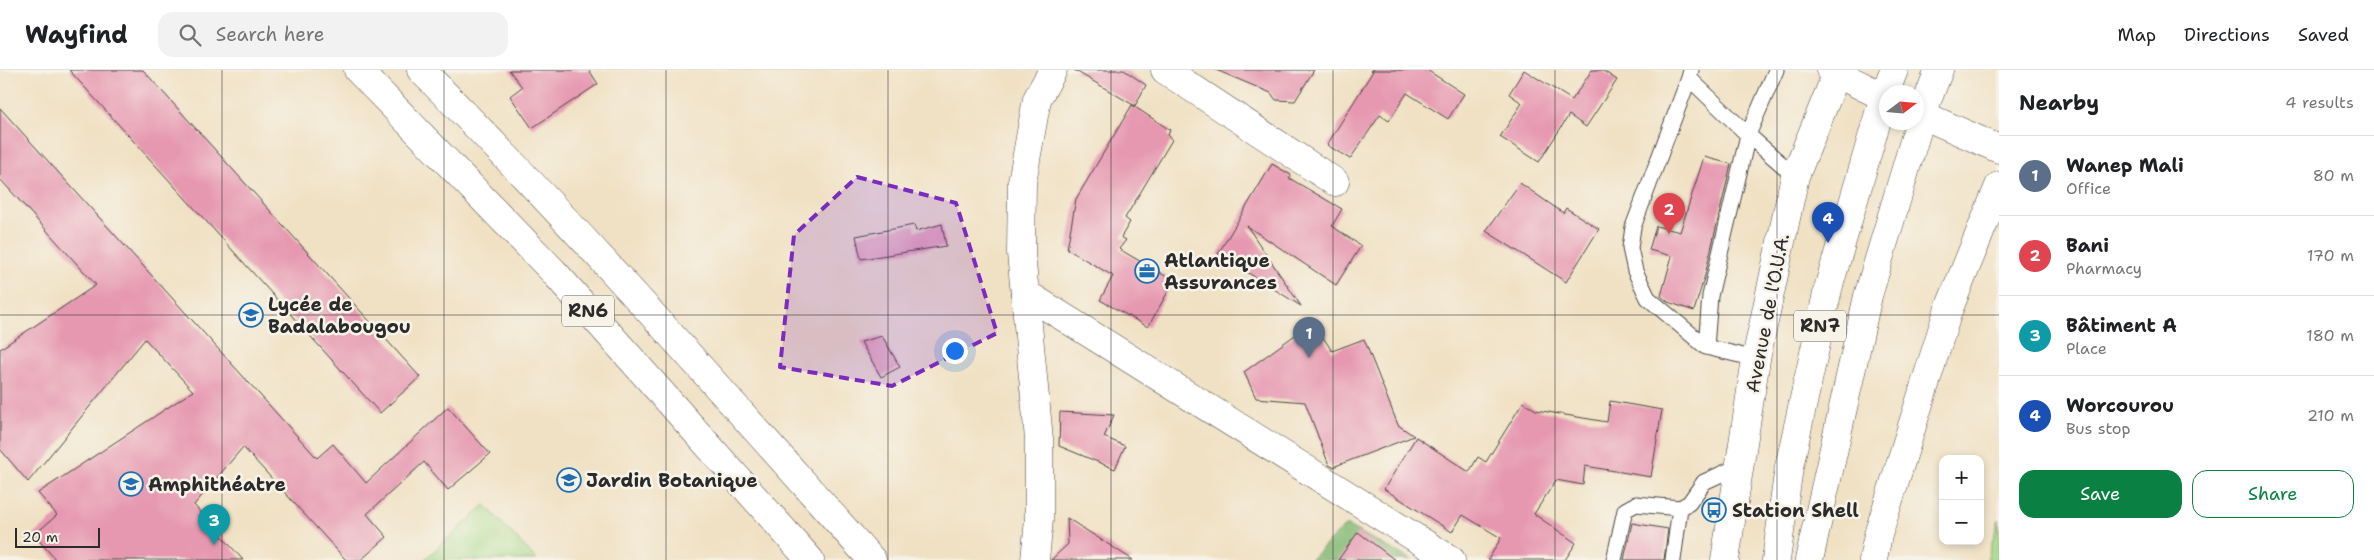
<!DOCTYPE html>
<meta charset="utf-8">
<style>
:root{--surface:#fff;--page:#f2f2f2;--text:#202124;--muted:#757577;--line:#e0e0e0;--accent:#0b8043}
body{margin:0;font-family:"Shantell Sans",sans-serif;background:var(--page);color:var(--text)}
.controls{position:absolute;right:15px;bottom:15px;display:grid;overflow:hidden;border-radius:10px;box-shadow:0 2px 8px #0003}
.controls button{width:45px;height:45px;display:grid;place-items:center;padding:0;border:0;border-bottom:1px solid var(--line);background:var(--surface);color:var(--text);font:25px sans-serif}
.compass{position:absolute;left:1879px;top:15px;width:45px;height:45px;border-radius:50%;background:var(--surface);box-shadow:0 2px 8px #0003;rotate:74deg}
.scale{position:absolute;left:15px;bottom:12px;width:85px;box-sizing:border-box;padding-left:5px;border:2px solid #2b2b2b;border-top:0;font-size:14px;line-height:18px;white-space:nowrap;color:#2b2b2b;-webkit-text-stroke:4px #f7f3e8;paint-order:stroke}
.you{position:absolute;left:954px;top:280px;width:18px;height:18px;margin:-12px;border:4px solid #fff;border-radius:50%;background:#1a73e8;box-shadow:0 0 0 8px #1a73e833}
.badge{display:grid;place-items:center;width:32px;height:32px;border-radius:50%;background:var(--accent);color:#fff;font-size:16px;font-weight:700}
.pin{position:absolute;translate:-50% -41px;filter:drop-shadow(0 1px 2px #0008)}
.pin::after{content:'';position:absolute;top:26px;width:18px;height:15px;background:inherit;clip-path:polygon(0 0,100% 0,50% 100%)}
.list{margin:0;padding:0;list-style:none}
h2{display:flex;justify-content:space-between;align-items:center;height:65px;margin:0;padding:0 20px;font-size:21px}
h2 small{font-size:16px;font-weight:400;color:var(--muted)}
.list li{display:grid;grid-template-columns:32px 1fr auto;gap:15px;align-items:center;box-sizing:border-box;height:80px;padding:0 20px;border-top:1px solid var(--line)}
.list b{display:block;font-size:19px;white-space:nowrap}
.list p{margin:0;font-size:16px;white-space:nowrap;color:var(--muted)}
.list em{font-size:16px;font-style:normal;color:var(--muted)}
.actions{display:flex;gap:10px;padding:15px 20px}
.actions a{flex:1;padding:11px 0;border:1px solid var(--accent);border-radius:15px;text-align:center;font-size:18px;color:var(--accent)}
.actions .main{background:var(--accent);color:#fff}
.icon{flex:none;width:28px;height:28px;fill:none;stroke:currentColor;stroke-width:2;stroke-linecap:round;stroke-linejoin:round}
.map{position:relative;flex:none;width:1999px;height:490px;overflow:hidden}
header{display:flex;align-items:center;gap:30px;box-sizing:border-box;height:70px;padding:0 25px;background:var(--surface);border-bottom:1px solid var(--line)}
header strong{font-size:24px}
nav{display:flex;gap:28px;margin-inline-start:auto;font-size:18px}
.search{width:350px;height:45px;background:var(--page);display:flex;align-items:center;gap:12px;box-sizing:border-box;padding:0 18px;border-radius:15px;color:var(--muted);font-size:19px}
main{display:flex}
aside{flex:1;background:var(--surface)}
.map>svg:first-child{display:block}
</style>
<header>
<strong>Wayfind</strong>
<div class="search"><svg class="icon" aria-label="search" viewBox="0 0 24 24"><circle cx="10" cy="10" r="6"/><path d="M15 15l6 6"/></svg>Search here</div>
<nav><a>Map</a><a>Directions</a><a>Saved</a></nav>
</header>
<main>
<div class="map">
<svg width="1999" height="490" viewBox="0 0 1999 490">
<rect width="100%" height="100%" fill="#f7f3e8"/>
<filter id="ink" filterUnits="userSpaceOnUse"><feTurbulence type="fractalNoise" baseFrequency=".02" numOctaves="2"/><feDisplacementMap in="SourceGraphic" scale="10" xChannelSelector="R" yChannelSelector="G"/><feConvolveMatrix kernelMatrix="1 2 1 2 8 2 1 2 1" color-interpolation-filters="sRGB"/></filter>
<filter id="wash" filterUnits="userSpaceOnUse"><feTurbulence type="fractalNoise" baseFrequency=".0096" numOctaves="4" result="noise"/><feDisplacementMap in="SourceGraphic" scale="20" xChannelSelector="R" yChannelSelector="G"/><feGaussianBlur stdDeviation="1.12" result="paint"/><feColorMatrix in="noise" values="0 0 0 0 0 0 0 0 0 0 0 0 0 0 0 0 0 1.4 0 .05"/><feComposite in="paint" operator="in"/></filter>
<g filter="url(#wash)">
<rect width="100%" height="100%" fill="#f0e1c4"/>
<path fill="#a5d989" stroke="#68825a" d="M 485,435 L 537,490 L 424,490 Z
M 1999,449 L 1999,490 L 1987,490 Z"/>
<path fill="#84b975" stroke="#587250" d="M 1346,455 L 1412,490 L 1310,490 Z"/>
<g id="blocks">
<path fill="#e698b1" d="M 69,0 L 143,0 L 420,307 L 380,343 Z
M 509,0 L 589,0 L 598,14 L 532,58 L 510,26 L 522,17 Z
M 1074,0 L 1124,0 L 1146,15 L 1135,36 Z
M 1216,0 L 1314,0 L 1295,31 L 1276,30 L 1271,23 Z
M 1371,0 L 1427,0 L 1464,24 L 1448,49 L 1407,23 L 1389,51 L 1380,45 L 1350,89 L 1327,75 L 1373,1 Z
M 1524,0 L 1572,30 L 1592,0 L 1602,0 L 1617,10 L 1586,57 L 1569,45 L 1539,92 L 1500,67 L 1522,33 L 1509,24 Z
M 1132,35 L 1170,60 L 1168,65 L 1172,70 L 1125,148 L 1130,152 L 1121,167 L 1126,170 L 1119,179 L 1174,211 L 1148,257 L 1100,230 L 1113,206 L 1067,179 L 1076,129 Z
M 0,38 L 317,388 L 333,374 L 366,413 L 448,337 L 490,384 L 448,420 L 424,392 L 367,444 L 387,467 L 361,490 L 346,490 L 243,377 L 194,435 L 243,490 L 56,490 L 34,465 L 57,445 L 38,423 L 193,321 L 145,269 L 28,412 L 0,379 L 0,279 L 96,215 L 0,109 Z
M 1704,87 L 1731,94 L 1705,205 L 1694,241 L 1668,232 L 1661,226 L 1672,186 L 1649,180 L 1656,156 L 1680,162 Z
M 1272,94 L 1291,105 L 1289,108 L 1342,139 L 1332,156 L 1361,176 L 1336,215 L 1247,156 L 1301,236 L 1218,184 Z
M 1520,113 L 1563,143 L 1566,138 L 1599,159 L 1566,212 L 1486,161 Z
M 942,154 L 946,176 L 861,189 L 856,166 L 914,155 L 916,161 Z
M 1313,252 L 1332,281 L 1364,269 L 1398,355 L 1414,366 L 1333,397 L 1329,395 L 1305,332 L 1256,328 L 1244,302 Z
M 882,266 L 900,297 L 881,307 L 861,272 Z
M 1610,331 L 1662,340 L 1651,407 L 1585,396 L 1583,415 L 1556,410 L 1534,444 L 1576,473 L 1565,490 L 1488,490 L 1501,468 L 1463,445 L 1452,462 L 1384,419 L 1416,367 L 1469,402 L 1478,387 L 1486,392 L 1523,332 L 1536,340 L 1607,352 Z
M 1060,342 L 1114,345 L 1104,367 L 1125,376 L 1115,399 L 1059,376 Z
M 1067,448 L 1133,490 L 1051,490 L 1068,474 Z
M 1632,453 L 1668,459 L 1664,490 L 1624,490 Z
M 1358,462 L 1395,490 L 1338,490 Z"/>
</g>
</g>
<g filter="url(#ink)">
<use href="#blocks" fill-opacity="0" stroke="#494642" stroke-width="1"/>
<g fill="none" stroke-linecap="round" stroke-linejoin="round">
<g stroke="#494642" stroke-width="17">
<path id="lane" d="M 1691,0 L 1689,8 L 1748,65 L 1776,0
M 1689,8 L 1633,157 L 1630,178 L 1635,201 L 1648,228 L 1706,277
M 1756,289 L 1706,277 L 1710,226 L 1748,65 L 1795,106
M 1614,490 L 1625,440 L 1636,434 L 1680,438 L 1689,433 L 1704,412 L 1739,396
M 1673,490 L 1680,438"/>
</g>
<g stroke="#494642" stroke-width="29">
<path id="street" d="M 1165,0 L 1335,112
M 1025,223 L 1451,490
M 1725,490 L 1756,289 L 1795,106 L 1837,3
M 1873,490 L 1878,465 L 1948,241 L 1999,116"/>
</g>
<g stroke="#494642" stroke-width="29">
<path id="secondary" d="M 1830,0 L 1886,28
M 1916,42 L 1999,79
M 1035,490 L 1039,449 L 1039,369 L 1021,183 L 1022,112 L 1037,29 L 1053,0"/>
</g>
<g stroke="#494642" stroke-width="29">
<path id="primary" d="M 1884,26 L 1894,0
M 1922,44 L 1939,0"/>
</g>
<g stroke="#494642" stroke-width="29">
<path id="highway" d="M 358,0 L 553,201 L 810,490
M 421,0 C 578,157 724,324 872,490
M 1776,490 L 1789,397 L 1828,219 L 1884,26
M 1809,490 L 1868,226 L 1922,44"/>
</g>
<use href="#lane" stroke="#fff" stroke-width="15"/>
<use href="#street" stroke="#fff" stroke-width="28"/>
<use href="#secondary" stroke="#fff" stroke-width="28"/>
<use href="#primary" stroke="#fff" stroke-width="28"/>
<use href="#highway" stroke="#fff" stroke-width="28"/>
</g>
</g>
<path fill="#7b2cbf" fill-opacity="0.2" stroke="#7b2cbf" stroke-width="4" stroke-dasharray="10 6" stroke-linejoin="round" d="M 857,107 L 956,133 L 997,263 L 892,316 L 780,297 L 794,165 Z"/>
<path fill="none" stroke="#2b2b2b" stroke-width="1" stroke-opacity="0.55" d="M 222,0 L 222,490M 444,0 L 444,490M 666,0 L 666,490M 888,0 L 888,490M 1111,0 L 1111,490M 1333,0 L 1333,490M 1555,0 L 1555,490M 1777,0 L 1777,490M 0,245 L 1999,245"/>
<defs>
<g id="office-ring" transform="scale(1.25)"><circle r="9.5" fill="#f7f3e8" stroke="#1f6fb2" stroke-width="1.5"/><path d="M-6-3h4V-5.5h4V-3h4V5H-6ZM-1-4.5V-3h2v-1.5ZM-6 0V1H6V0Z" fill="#1f6fb2"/></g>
<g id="school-ring" transform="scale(1.25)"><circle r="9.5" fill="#f7f3e8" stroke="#1f6fb2" stroke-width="1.5"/><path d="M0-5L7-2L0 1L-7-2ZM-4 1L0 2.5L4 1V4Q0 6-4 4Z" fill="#1f6fb2"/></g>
<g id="bus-ring" transform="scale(1.25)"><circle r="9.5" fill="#f7f3e8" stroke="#1f6fb2" stroke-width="1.5"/><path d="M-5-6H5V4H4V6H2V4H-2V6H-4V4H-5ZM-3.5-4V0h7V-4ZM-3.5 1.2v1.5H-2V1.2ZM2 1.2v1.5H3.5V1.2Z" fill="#1f6fb2"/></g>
</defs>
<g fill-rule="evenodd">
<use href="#office-ring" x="1147" y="201"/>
<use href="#school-ring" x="251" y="245"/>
<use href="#school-ring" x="569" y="410"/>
<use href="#school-ring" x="131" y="414"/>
<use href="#bus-ring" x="1714" y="440"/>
</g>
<g text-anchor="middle" stroke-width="5" stroke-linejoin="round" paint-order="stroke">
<g fill="#f7f3e8" stroke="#686764" stroke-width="1">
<rect x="562" y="225.5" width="52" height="31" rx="4"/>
<rect x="1794" y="240.5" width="52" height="31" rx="4"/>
</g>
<g font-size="18" font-weight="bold" fill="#2b2b2b">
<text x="588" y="247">RN6</text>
<text x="1820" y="262">RN7</text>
</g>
<g font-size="19" font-weight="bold" fill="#2b2b2b" stroke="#f7f3e8" text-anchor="start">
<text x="1164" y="197">Atlantique<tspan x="1164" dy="22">Assurances</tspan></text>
<text x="268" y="241">Lycée de<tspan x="268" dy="22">Badalabougou</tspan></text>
<text x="586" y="417">Jardin Botanique</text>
<text x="148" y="421">Amphithéatre</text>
<text x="1732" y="447">Station Shell</text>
</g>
<g font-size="19" fill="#2b2b2b" stroke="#f7f3e8">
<text transform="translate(1767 243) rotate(-79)" y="7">Avenue de l'O.U.A.</text>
</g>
</g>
</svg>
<div class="controls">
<button>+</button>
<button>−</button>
</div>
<svg class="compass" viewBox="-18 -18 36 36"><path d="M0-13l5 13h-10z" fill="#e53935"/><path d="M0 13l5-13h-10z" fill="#757577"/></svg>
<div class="scale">20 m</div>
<div class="you"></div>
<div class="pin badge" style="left:1309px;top:288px;background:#5c6f8a">1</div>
<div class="pin badge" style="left:1669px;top:164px;background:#e0444e">2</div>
<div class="pin badge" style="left:214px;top:475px;background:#0f9aa8">3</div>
<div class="pin badge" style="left:1828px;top:173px;background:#1a4fb4">4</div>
</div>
<aside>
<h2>Nearby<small>4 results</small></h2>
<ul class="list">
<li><span class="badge" style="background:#5c6f8a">1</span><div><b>Wanep Mali</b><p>Office</p></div><em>80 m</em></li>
<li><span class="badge" style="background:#e0444e">2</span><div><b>Bani</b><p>Pharmacy</p></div><em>170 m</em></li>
<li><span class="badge" style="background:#0f9aa8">3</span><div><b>Bâtiment A</b><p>Place</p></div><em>180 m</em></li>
<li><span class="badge" style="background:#1a4fb4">4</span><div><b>Worcourou</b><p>Bus stop</p></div><em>210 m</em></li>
</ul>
<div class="actions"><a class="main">Save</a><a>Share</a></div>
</aside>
</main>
